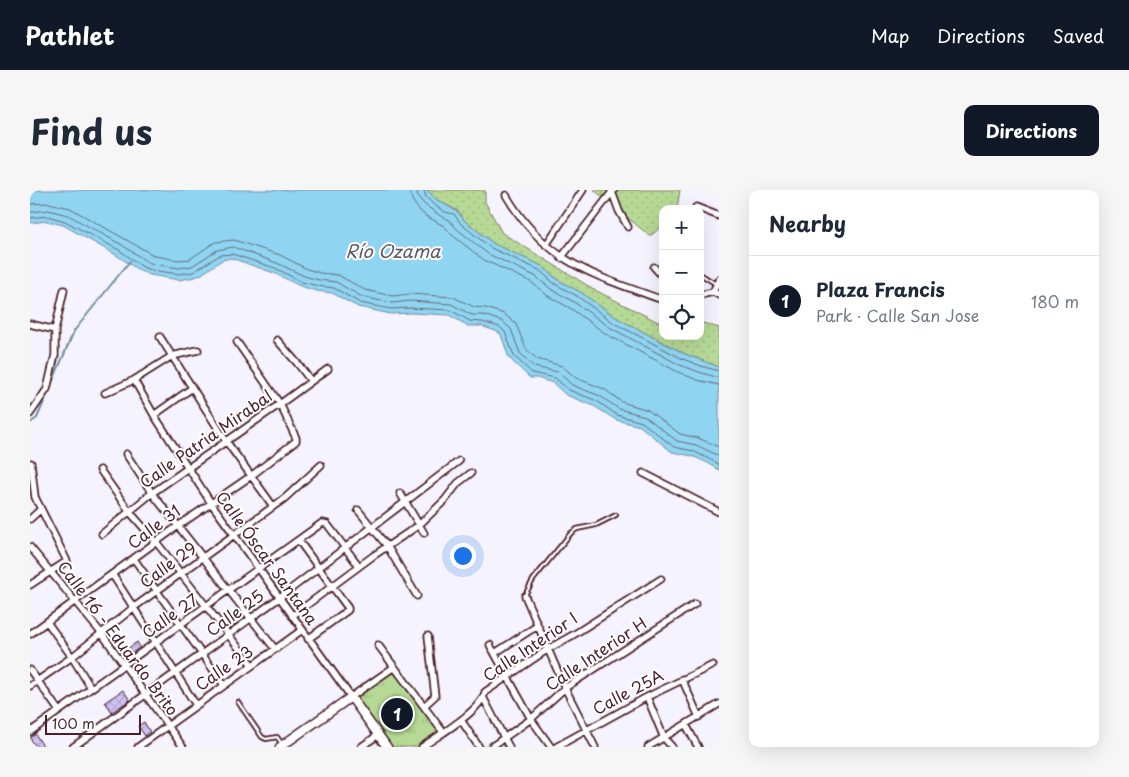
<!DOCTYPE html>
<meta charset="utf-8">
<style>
:root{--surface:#fff;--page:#f6f6f7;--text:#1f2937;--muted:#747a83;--line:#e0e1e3;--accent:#111827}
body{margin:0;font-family:"Playpen Sans",sans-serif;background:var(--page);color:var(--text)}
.controls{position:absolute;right:15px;top:15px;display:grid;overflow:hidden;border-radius:10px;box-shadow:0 5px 20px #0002}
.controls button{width:45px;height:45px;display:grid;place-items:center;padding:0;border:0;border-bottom:1px solid var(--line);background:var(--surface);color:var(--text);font:25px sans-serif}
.scale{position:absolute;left:15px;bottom:12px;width:96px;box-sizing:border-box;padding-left:5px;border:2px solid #4a1f2b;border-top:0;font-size:14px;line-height:18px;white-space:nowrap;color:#4a1f2b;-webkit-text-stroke:4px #fff;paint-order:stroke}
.you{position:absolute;left:432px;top:365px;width:18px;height:18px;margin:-12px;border:4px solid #fff;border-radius:50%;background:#1a73e8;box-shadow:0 0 0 8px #1a73e833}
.badge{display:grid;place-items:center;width:32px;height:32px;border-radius:50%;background:var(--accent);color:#fff;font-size:16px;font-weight:700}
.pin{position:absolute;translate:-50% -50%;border:2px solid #fff;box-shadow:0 1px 5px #0006}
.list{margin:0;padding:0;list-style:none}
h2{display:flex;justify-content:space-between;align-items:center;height:65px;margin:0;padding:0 20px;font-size:21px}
h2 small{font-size:16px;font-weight:400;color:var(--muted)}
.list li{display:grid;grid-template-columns:32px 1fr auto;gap:15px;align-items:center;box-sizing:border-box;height:90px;padding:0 20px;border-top:1px solid var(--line)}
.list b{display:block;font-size:19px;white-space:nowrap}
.list p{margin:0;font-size:16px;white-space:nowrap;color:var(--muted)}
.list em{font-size:16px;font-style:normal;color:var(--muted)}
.icon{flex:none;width:28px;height:28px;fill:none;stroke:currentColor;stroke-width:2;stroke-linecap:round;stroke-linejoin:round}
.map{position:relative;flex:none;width:689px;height:557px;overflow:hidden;border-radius:10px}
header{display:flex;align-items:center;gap:30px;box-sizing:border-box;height:70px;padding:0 25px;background:var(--accent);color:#fff}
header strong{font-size:24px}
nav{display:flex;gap:28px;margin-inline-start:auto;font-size:18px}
.intro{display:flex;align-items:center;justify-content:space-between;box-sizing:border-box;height:120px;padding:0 30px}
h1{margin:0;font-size:35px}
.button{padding:12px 22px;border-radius:10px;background:var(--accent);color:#fff;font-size:18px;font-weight:700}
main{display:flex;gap:30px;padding:0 30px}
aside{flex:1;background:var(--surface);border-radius:10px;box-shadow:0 5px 20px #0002}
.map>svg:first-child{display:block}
</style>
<header>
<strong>Pathlet</strong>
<nav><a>Map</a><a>Directions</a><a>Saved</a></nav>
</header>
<div class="intro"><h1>Find us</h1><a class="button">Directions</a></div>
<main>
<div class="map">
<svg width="689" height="557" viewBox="0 0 689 557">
<defs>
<pattern id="grass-dots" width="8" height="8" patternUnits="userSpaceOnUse" patternTransform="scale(1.25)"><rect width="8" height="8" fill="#b6da95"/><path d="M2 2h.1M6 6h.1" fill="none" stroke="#9ebb81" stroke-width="1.8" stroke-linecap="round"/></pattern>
<pattern id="park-tufts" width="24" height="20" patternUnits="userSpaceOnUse" patternTransform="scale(1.25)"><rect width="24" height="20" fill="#b6da95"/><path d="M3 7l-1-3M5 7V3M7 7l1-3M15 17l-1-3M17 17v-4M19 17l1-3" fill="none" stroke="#9ebb81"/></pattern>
<pattern id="building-cross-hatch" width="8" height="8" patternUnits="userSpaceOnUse" patternTransform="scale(1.25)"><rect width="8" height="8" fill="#cdc2f4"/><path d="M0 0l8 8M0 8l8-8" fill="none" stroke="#b2a6d1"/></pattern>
</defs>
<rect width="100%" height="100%" fill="#f5f3fd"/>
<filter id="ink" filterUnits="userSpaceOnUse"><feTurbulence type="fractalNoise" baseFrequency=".02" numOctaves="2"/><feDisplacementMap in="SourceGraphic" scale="10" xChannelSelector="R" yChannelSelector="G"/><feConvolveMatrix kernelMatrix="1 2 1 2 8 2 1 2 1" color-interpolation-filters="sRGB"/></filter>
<g filter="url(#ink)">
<path fill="url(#grass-dots)" stroke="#807c60" d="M 397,0 L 455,0 L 455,12 L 472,43 L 565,100 L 628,132 L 633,131 L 633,146 L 670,146 L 670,132 L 689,138 L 689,177 L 655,164 L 587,128 L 550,102 L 528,90 L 512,76 L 464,54 L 434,30 L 428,21 L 407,10 Z
M 564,0 L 650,0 L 647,19 L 633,19 L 633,36 L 620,46 Z"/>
<path fill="url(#park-tufts)" stroke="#807c60" d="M 364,480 L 410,541 L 388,557 L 359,557 L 324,507 Z"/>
<path fill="#8fd5f1" stroke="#738ca2" d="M 0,0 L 397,0 L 407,10 L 428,22 L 434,30 L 464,54 L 512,76 L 528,90 L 550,102 L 587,128 L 655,164 L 689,177 L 689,280 L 678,273 L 662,266 L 642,262 L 610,236 L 586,230 L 564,216 L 536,205 L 523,193 L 507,188 L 500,188 L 479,168 L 471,145 L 468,142 L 451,136 L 438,136 L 419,125 L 381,123 L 361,124 L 328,117 L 302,103 L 287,101 L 270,96 L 244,83 L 201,68 L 192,70 L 172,84 L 165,87 L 149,90 L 120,85 L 110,81 L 86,65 L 33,35 L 17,31 L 0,33 Z"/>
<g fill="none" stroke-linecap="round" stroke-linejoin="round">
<path stroke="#66687a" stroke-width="1" d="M 380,0 L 382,10 L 389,20 L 396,26 L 414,36 L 422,45 L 454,70 L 501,92 L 518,106 L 540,118 L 576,144 L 595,154 L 648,182 L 667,190 L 689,195
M 387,0 L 388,7 L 395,15 L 412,27 L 419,30 L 427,39 L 458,64 L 505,86 L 521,99 L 544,112 L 581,138 L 650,175 L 669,182 L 689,188
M 394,0 L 396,7 L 403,14 L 415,22 L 424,24 L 431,34 L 461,58 L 509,80 L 525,94 L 547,106 L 584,133 L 653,169 L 671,176 L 689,181
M 0,14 L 19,13 L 40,18 L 125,66 L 149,70 L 160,69 L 185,52 L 204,50 L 250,65 L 277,79 L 290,83 L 308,85 L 335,100 L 362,106 L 381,104 L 423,107 L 444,117 L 456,118 L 474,124 L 486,134 L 496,159 L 507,169 L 532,176 L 546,188 L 574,199 L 592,212 L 618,220 L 650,244 L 668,248 L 689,257
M 0,22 L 18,20 L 38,25 L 92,55 L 116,71 L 123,74 L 149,78 L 162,76 L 187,60 L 203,57 L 247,73 L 274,86 L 289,90 L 306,92 L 332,107 L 362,113 L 381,111 L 421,114 L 442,125 L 453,125 L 472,131 L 481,139 L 490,163 L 504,177 L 528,182 L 542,195 L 570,206 L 589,219 L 615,226 L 647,251 L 666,255 L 689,266
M 0,28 L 17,26 L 35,31 L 89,60 L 113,77 L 121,80 L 149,84 L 163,82 L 190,65 L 202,64 L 245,78 L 272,92 L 288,96 L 304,98 L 330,113 L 361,119 L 381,118 L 420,120 L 440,131 L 452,132 L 470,137 L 475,142 L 484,166 L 502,183 L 525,188 L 539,200 L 567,211 L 587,225 L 612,232 L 644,257 L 663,261 L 689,274"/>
<path stroke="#738ca2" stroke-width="2" d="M 0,233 L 7,228 L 44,141 L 100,71"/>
</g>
<path fill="url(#building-cross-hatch)" stroke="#4a1f2b" d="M 107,452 L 110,457 L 98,466 L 94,461 Z
M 93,500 L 100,510 L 82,522 L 75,512 Z
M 114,532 L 120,542 L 115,546 L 108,536 Z
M 5,544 L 14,557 L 6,557 L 0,548 Z"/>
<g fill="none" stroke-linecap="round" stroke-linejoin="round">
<g stroke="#4a1f2b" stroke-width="6">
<path id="lane" d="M 670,84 L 686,94
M 495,405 L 503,390 L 541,343 L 547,339 L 566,335 L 586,325
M 208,512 L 232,547 L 236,549 L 247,547 L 252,554"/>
</g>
<g stroke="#4a1f2b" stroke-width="9">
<path id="street" d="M 584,0 L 582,2 L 589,21 L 598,37
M 476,5 C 516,73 563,85 633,110
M 666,17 L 689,26
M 516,55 L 553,0
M 531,68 L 582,2 L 581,0
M 624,77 L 633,87
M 689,89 L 683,102 L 689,105
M 670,105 L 683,102
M 0,134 L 25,140
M 130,147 L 196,251 L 243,316
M 247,150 L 268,174 L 281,191
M 104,190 L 124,225 L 181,313 L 229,379 L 321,507 L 364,477
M 75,203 L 104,190 L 142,166 L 168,160
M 0,224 L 17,199 L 25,165 L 25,140 L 34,100
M 124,225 L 162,198
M 96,264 L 122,303 L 245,459
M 70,280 L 99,321 L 127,353 L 222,475
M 613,283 L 689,322
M 370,303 L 394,343
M 328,320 L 357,356 L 387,406
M 0,329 L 10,320
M 72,344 L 122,303 L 250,214 L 298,179
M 269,351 L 318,418 L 318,420 L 278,449
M 0,357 L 72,444 L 153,557
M 104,369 L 194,495
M 82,384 L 166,515
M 0,395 L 37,371 L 5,307 L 1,273
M 495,406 L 535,498 L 565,557
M 262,426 L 343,366 L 389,335 L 415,310 L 428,293 L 441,283
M 17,432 L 42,467 L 61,498
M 0,444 L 148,336 L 221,286 L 266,251 L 266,248 L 250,214 L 207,152
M 348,455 L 413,542
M 460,455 L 501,529 L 521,557
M 465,463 L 507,436
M 0,480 L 29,521
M 652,489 L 669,527
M 0,496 L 42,467 L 103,418 L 255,308 L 291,275
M 617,507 L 634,548 L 642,557
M 454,509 L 479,557
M 394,516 L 405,506 L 398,446
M 431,530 L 449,557
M 656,535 L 668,557
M 0,542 L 292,333 L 297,334 L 329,376
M 43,557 L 249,408 L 429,271
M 108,557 L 272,440
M 331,557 L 348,545
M 392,557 C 409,545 451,521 455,502 L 518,459 L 543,445 L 631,389
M 461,557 L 501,529 L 535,498 L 665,414
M 526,557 L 617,507 L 683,475
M 618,557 L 689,514"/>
</g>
<g stroke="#4a1f2b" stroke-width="11">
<path id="secondary" d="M 250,557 L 321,507 L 357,557"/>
</g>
<use href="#lane" stroke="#fff" stroke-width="2.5"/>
<use href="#street" stroke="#fff" stroke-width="5.5"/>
<use href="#secondary" stroke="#fff" stroke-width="8"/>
</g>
</g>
<g text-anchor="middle" stroke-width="4" stroke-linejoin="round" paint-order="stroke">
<g font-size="16" fill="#4a1f2b" stroke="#fff">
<text transform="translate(176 249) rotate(-35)" y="6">Calle Patria Mirabal</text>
<text transform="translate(124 337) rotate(-37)" y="6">Calle 31</text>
<text transform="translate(237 368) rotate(54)" y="6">Calle Óscar Santana</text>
<text transform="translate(138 375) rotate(-36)" y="6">Calle 29</text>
<text transform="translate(205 423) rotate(-36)" y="6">Calle 25</text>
<text transform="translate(140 426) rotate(-35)" y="6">Calle 27</text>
<text transform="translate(88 448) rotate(53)" y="6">Calle 16 - Eduardo Brito</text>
<text transform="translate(500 457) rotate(-34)" y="6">Calle Interior I</text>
<text transform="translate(566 464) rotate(-34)" y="6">Calle Interior H</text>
<text transform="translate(194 478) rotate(-35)" y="6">Calle 23</text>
<text transform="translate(598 502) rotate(-28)" y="6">Calle 25A</text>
</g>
<g font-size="18" font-style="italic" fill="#5f5666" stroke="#fff">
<text x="363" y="68">Río Ozama</text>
</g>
</g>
</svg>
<div class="controls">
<button>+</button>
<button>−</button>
<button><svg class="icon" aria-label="locate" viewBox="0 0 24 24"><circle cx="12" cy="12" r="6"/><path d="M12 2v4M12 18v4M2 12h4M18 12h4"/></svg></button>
</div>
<div class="scale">100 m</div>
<div class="you"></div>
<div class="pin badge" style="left:367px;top:524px">1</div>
</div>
<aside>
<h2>Nearby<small></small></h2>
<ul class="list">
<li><span class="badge">1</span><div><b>Plaza Francis</b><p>Park · Calle San Jose</p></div><em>180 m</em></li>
</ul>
</aside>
</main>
